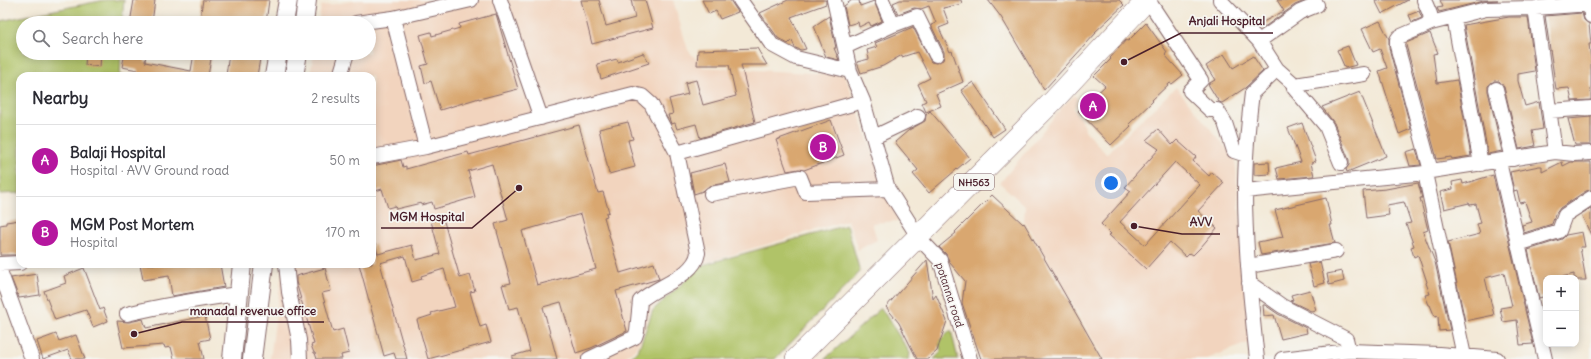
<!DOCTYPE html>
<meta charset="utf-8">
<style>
:root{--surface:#fff;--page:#f7f7f7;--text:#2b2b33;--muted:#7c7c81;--line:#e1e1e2;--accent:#b5179e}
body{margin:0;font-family:Delius,sans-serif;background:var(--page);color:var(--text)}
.controls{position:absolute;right:12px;bottom:12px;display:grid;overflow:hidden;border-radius:8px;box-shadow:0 2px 10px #0003}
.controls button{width:36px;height:36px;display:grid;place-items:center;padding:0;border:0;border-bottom:1px solid var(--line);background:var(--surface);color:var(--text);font:20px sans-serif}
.you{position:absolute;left:1111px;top:183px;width:14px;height:14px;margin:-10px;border:3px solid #fff;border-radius:50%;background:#1a73e8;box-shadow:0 0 0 6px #1a73e833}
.badge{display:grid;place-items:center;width:26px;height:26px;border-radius:50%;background:var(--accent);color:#fff;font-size:13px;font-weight:700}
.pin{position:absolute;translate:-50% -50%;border:2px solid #fff;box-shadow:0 1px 4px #0006}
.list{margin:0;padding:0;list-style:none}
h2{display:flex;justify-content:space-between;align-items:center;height:52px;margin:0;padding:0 16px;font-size:17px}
h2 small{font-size:13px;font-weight:400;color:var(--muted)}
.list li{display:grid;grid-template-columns:26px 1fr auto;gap:12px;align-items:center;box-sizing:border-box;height:72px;padding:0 16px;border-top:1px solid var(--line)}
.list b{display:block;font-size:15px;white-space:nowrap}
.list p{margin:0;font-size:13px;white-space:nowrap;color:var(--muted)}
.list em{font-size:13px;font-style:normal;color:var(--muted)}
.icon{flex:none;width:22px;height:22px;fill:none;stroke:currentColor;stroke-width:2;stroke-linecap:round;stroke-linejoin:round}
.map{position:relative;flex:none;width:1591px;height:359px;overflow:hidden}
.search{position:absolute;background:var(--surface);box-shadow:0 2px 10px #0003;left:16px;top:16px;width:360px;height:44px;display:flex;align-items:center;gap:10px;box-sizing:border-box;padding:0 14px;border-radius:22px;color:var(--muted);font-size:15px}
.panel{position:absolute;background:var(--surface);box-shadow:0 2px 10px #0003;left:16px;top:72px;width:360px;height:196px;border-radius:12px}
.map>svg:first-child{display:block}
</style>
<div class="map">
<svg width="1591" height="359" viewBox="0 0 1591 359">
<rect width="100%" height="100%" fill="#f6f6f2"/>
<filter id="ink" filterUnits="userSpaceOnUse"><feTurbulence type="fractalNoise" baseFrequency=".025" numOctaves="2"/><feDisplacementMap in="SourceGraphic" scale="8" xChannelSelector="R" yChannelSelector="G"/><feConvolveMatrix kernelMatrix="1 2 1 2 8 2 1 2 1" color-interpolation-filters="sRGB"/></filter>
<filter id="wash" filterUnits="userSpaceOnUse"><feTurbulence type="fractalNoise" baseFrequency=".012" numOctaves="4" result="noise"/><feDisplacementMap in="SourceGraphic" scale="16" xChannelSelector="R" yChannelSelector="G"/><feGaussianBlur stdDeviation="0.9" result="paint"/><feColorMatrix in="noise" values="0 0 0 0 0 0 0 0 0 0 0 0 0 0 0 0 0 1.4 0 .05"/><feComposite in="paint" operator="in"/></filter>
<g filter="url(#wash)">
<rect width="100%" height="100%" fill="#f3e9d7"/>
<path fill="#f2d4be" d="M 359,0 L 673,0 L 688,50 L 703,67 L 845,75 L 897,221 L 872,223 L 877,240 L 858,250 L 848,220 L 694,266 L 652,307 L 637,348 L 622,359 L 270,359 L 283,264 L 372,264 L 372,76 L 310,76 L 314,53 L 369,53 L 369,23 L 318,23 L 321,6 Z
M 1176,87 L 1235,159 L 1250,342 L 1207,359 L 1104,359 L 1031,231 L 1024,221 L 1025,206 L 1000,183 L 1063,106 L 1075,95 L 1078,101 L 1073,109 L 1084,124 L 1085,130 L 1106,154 Z"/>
<path fill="#b0c367" stroke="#7d7149" d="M 105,0 L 124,0 L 122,23 L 23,23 L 23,53 L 121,53 L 120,76 L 125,76 L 20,76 L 20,193 L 0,194 L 0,21 Z
M 847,225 L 860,272 L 775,359 L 629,359 L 638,351 L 653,310 L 684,282 L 695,267 Z
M 881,308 L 910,353 L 909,359 L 825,359 Z
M 951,330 L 958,359 L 934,359 L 941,352 L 939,342 Z"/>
<g id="blocks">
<path fill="#d9a770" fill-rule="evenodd" d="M 134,0 L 155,0 L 152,23 L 130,23 Z
M 203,0 L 269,0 L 266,23 L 199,23 Z
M 581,0 L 599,0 L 606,26 L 635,18 L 631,0 L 645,0 L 653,28 L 592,44 Z
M 702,0 L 730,0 L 738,12 L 720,19 L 716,11 L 709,14 Z
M 788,0 L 826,0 L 826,4 L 791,17 L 806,49 L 801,50 L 795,48 L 792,40 L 788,44 L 778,38 L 760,13 Z
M 852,0 L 859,0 L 860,6 L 874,1 L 882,21 L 871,26 L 869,22 L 859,27 L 858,22 L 848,25 L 844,6 Z
M 900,0 L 961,0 L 962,4 L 943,8 L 949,24 L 939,28 L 950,52 L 952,51 L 963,82 L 936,94 L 941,106 L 926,112 L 922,103 L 926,101 L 918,84 L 930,78 L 917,52 L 902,57 L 902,55 L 883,66 L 861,73 L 857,62 L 869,59 L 867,50 L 877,47 L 875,43 L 913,27 L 931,62 L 936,63 L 943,60 L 944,56 L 944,52 L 931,25 L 936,23 L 929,6 L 921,9 L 914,8 L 898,14 L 893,3 Z
M 988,0 L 1119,0 L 1124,5 L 1095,32 L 1096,33 L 1044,90 L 1001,17 Z
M 1277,0 L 1307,0 L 1295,5 L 1263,28 L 1261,23 L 1284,11 Z
M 1375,0 L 1408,0 L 1382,14 Z
M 1440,0 L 1498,0 L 1484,1 L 1439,12 L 1437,8 L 1443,7 Z
M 1419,11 L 1422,18 L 1412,22 L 1409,15 Z
M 1582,13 L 1584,20 L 1589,24 L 1591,44 L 1589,44 L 1591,60 L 1591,100 L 1572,101 L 1569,88 L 1556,89 L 1545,16 Z
M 496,14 L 518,89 L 479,99 L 479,98 L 440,110 L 431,81 L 425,83 L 421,66 L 428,64 L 420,35 L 431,32 L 432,36 L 460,28 L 459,24 Z
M 829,16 L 836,48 L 834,48 L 839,60 L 826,57 L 814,26 Z
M 1509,17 L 1528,17 L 1535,71 L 1518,74 L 1518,81 L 1525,106 L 1539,102 L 1543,129 L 1532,131 L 1535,146 L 1519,149 L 1504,87 L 1499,81 L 1494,81 L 1488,86 L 1488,91 L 1502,151 L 1488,154 L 1464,25 Z
M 1380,21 L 1389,39 L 1389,48 L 1411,129 L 1399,134 L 1379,71 L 1387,68 L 1380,49 L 1373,52 L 1362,29 Z
M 1146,23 L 1167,52 L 1165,55 L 1183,75 L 1172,84 L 1170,83 L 1152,100 L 1153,101 L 1129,124 L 1131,126 L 1111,145 L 1078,111 L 1105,86 L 1094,76 L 1111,59 L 1110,58 L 1126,40 L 1128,41 Z
M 1430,33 L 1438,53 L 1433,54 L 1437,83 L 1457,80 L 1471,156 L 1452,159 L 1451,157 L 1437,159 L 1406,45 L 1406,43 Z
M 1348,46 L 1356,65 L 1345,68 L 1337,50 Z
M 757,48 L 767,65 L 741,65 L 755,122 L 700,138 L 696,124 L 677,129 L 675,123 L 671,124 L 668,115 L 673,114 L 669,99 L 688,94 L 685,83 L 696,80 L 703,105 L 736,96 L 729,65 L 697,65 L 698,50 Z
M 86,53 L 101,53 L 100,67 L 85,65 Z
M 125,53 L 146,53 L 145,62 L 191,71 L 194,53 L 212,53 L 208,76 L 137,76 L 138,70 L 122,67 Z
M 229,53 L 261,53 L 257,76 L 226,76 Z
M 643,53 L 649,63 L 601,79 L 597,64 L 617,59 L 618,62 Z
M 1224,54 L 1233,68 L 1253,56 L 1263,71 L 1245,88 L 1222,103 L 1219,102 L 1208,84 L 1215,80 L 1206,66 Z
M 973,82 L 1005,129 L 993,137 L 961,90 Z
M 1360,92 L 1386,156 L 1347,172 L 1346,169 L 1349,165 L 1349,160 L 1334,123 L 1322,107 Z
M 930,111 L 970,158 L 929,193 L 913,174 L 918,170 L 895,142 L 909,130 L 925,121 L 926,115 Z
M 1591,117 L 1591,145 L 1575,145 L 1568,119 Z
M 831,120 L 844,155 L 804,170 L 799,169 L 787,171 L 776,140 Z
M 628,122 L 633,139 L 628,140 L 635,167 L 609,174 L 599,129 Z
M 1302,123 L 1316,161 L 1311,163 L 1314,176 L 1279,179 L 1276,168 L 1301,162 L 1288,128 Z
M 579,125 L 598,193 L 603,192 L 609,212 L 606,213 L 607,216 L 604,217 L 620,273 L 654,263 L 659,279 L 616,291 L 627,331 L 591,348 L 576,353 L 561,302 L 543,307 L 557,359 L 512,359 L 512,356 L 530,351 L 518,307 L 509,309 L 502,285 L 511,283 L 495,224 L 508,220 L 492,164 L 468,171 L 475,197 L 434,209 L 432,202 L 421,205 L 421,203 L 396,209 L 395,206 L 388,208 L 382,189 L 372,192 L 372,166 L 401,160 L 403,167 L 406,166 L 406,169 L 468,152 L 469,155 ZM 581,214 L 596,269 L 537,285 L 522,231 Z
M 1158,129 L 1172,145 L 1177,140 L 1196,157 L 1193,161 L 1209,176 L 1212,172 L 1224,183 L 1198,211 L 1217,228 L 1201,247 L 1193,255 L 1190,253 L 1186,257 L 1170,242 L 1146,269 L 1109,235 L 1111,234 L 1101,224 L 1131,191 L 1125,187 L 1159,149 L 1146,140 ZM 1175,162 L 1200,185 L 1145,245 L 1120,222 Z
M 1416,149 L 1421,165 L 1410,166 L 1406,152 Z
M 1269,162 L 1270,174 L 1254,175 L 1254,163 Z
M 1562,162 L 1563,166 L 1571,162 L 1591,162 L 1591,190 L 1586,191 L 1560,208 L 1555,215 L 1552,224 L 1524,233 L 1522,225 L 1532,222 L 1525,202 L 1520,203 L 1517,190 L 1514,191 L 1510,172 L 1539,166 L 1542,166 L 1542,172 Z
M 725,164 L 730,182 L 709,186 L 703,191 L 694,194 L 690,173 Z
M 1493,175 L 1510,246 L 1533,344 L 1520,345 L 1517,320 L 1503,322 L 1500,308 L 1512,306 L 1504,273 L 1485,278 L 1494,315 L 1465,321 L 1448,242 L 1480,234 L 1477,224 L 1481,223 L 1476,204 L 1470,205 L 1469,203 L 1444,209 L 1440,192 L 1453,189 L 1452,182 L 1462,180 L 1463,184 Z
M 1418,183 L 1422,198 L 1420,198 L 1428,230 L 1423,232 L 1435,262 L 1450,330 L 1439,331 L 1438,316 L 1435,317 L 1430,305 L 1429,305 L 1425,295 L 1430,294 L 1426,283 L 1427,282 L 1418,255 L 1414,257 L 1411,247 L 1414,246 L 1406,224 L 1411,223 L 1404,202 L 1387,205 L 1389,215 L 1366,218 L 1363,191 L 1386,189 Z
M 992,195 L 1023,224 L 1024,223 L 1102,359 L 981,359 L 962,303 L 965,281 L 950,263 L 946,254 L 939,247 L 956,233 L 955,232 Z
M 1326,198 L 1332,225 L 1330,225 L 1335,243 L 1261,255 L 1258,242 L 1283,237 L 1275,210 Z
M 1591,208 L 1591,235 L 1581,214 Z
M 443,218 L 460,278 L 470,275 L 475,291 L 470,292 L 480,327 L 486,325 L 491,342 L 428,359 L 417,320 L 432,315 L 431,313 L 455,307 L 444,269 L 421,276 L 422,279 L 412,282 L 405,256 L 380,263 L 407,359 L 396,359 L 394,353 L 384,356 L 359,264 L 372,264 L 372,245 L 375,244 L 378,254 L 412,245 L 416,260 L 440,254 L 431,221 Z
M 20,220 L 20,255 L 0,255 L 0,225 L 6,224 L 6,222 Z
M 1582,232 L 1585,247 L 1580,247 L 1586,280 L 1576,280 L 1576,278 L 1574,278 L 1574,274 L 1558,278 L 1546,278 L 1546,296 L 1539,298 L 1528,250 L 1562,239 L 1566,235 Z
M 927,260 L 933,299 L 936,295 L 947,321 L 937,351 L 928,359 L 917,359 L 899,323 L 886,307 Z
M 1320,262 L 1325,283 L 1314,286 L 1308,264 Z
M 140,264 L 220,264 L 224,287 L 172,296 L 169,276 L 143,280 Z
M 84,268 L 100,310 L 103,308 L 108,321 L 93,327 L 86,310 L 55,320 L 44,291 L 66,283 L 64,276 Z
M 325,268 L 331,291 L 322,293 L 333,332 L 343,329 L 349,353 L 341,355 L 342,359 L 317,359 L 315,353 L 314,353 L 311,345 L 314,344 L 296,282 L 296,276 Z
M 1342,271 L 1344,281 L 1329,285 L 1327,274 Z
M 37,274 L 40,295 L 19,298 L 11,278 Z
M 1310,290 L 1316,310 L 1311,311 L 1290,301 L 1293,300 L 1291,295 Z
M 1263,305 L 1265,305 L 1278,314 L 1306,328 L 1307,333 L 1281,339 L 1274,315 L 1264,316 Z
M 205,316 L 210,339 L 200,341 L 204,359 L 174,359 L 171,347 L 165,348 L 164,345 L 123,348 L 117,321 L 129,322 L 143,319 L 146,328 Z
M 56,334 L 59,341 L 76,335 L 85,359 L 72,359 L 68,350 L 43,359 L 37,341 Z"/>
</g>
</g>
<g filter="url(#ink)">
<use href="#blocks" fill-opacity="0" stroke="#856667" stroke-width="1"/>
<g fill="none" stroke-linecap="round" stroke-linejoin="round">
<g stroke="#856667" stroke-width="16">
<path id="minor" d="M 500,0 L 541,118
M 740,0 L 772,45 L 796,58 L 850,71
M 834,0 L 850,71 L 863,101 L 888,189 L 919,238 L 940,260 L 970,359
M 1148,0 L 1201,80 L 1190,91 L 1210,110 L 1217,110 L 1225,123 L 1234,151 L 1246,155
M 1220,0 L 1259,41 L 1277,69 L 1295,85 L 1364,74
M 1424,0 L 1430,14 L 1431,23
M 1590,4 L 1591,16
M 1535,8 L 1555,152
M 393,18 L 426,147
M 1454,18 L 1481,164
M 356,23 L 393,18 L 471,0
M 893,25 L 917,16 L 936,55
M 1259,41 L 1300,12 L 1317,5
M 845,47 L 893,25 L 882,0
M 340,76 L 347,53
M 1295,85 L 1294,88 L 1326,126 L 1341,163
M 1496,89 L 1513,159
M 1550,111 L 1591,108
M 874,137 L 918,116
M 677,153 L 863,101
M 372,157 L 426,147 L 633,94 L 642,96 L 651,104 L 677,153 L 698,253 C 694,277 656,286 640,301 L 637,331 L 635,337 L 589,359
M 1499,162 L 1545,359
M 1431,171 L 1397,46 L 1397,40 L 1399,37 L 1431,23 L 1486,9 L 1535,8 L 1591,4
M 1425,173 L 1464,356
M 1245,191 L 1425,173 L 1431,171 L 1555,152 L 1574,154 L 1591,153
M 711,194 L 800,177 L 806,192 L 888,189
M 1518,244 L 1559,231 L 1565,215 L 1591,198
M 0,264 L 20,263
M 286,264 L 289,292 L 299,340 L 300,359
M 1248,266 L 1336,251
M 0,271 L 32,359
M 1249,283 L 1282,306 L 1346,339 L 1349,351
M 127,314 C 164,305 201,299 238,294
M 1257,359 C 1251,303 1245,247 1245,191 C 1245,158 1248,125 1252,93 L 1277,69
M 1282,359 L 1349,351 L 1439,354 L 1497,359"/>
</g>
<g stroke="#856667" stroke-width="20">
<path id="major" d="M 284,23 L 288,0
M 304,23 L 307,0
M 274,76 L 278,53
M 294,76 L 298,53
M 232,359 L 242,264
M 252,359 L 264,264"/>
</g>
<g stroke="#856667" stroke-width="22">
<path id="highway" d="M 796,359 L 1054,100 L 1147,0"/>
</g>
<use href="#minor" stroke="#fff" stroke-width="14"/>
<use href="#major" stroke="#fff" stroke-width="18"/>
<use href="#highway" stroke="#fff" stroke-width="21"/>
</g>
</g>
<g text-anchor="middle" stroke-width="3.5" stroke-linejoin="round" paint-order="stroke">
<rect fill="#f6f6f2" stroke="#7e6067" stroke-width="1" x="954" y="174" width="40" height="16" rx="3"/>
<g font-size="10" font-weight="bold" fill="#4a1f2b">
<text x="974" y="186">NH563</text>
</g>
<g font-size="11" fill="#4a1f2b" stroke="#f6f6f2">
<text transform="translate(950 295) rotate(72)" y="4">potanna road</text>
</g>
</g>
<path fill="none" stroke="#4a1f2b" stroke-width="1.5" d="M1124 62L1181 33H1273M519 188L472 228H381M1134 226L1182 234H1220M134 334L182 322H324"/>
<g fill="#4a1f2b" stroke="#f6f6f2" stroke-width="1.5">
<circle cx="1124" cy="62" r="4"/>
<circle cx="519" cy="188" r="4"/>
<circle cx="1134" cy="226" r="4"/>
<circle cx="134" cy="334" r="4"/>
</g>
<g font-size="12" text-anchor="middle" font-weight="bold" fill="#4a1f2b" stroke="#f6f6f2" stroke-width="3.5" stroke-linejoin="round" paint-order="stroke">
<text x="1227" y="25">Anjali Hospital</text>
<text x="427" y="221">MGM Hospital</text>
<text x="1201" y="226">AVV</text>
<text x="253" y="315">manadal revenue office</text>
</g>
</svg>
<div class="controls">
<button>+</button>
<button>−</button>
</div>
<div class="you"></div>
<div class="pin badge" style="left:1093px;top:106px">A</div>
<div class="pin badge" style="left:823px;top:147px">B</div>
<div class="search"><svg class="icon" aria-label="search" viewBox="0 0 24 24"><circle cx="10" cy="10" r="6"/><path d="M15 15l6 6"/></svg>Search here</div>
<section class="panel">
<h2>Nearby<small>2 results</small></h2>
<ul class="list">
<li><span class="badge">A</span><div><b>Balaji Hospital</b><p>Hospital · AVV Ground road</p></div><em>50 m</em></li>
<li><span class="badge">B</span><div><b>MGM Post Mortem</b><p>Hospital</p></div><em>170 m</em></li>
</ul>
</section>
</div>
